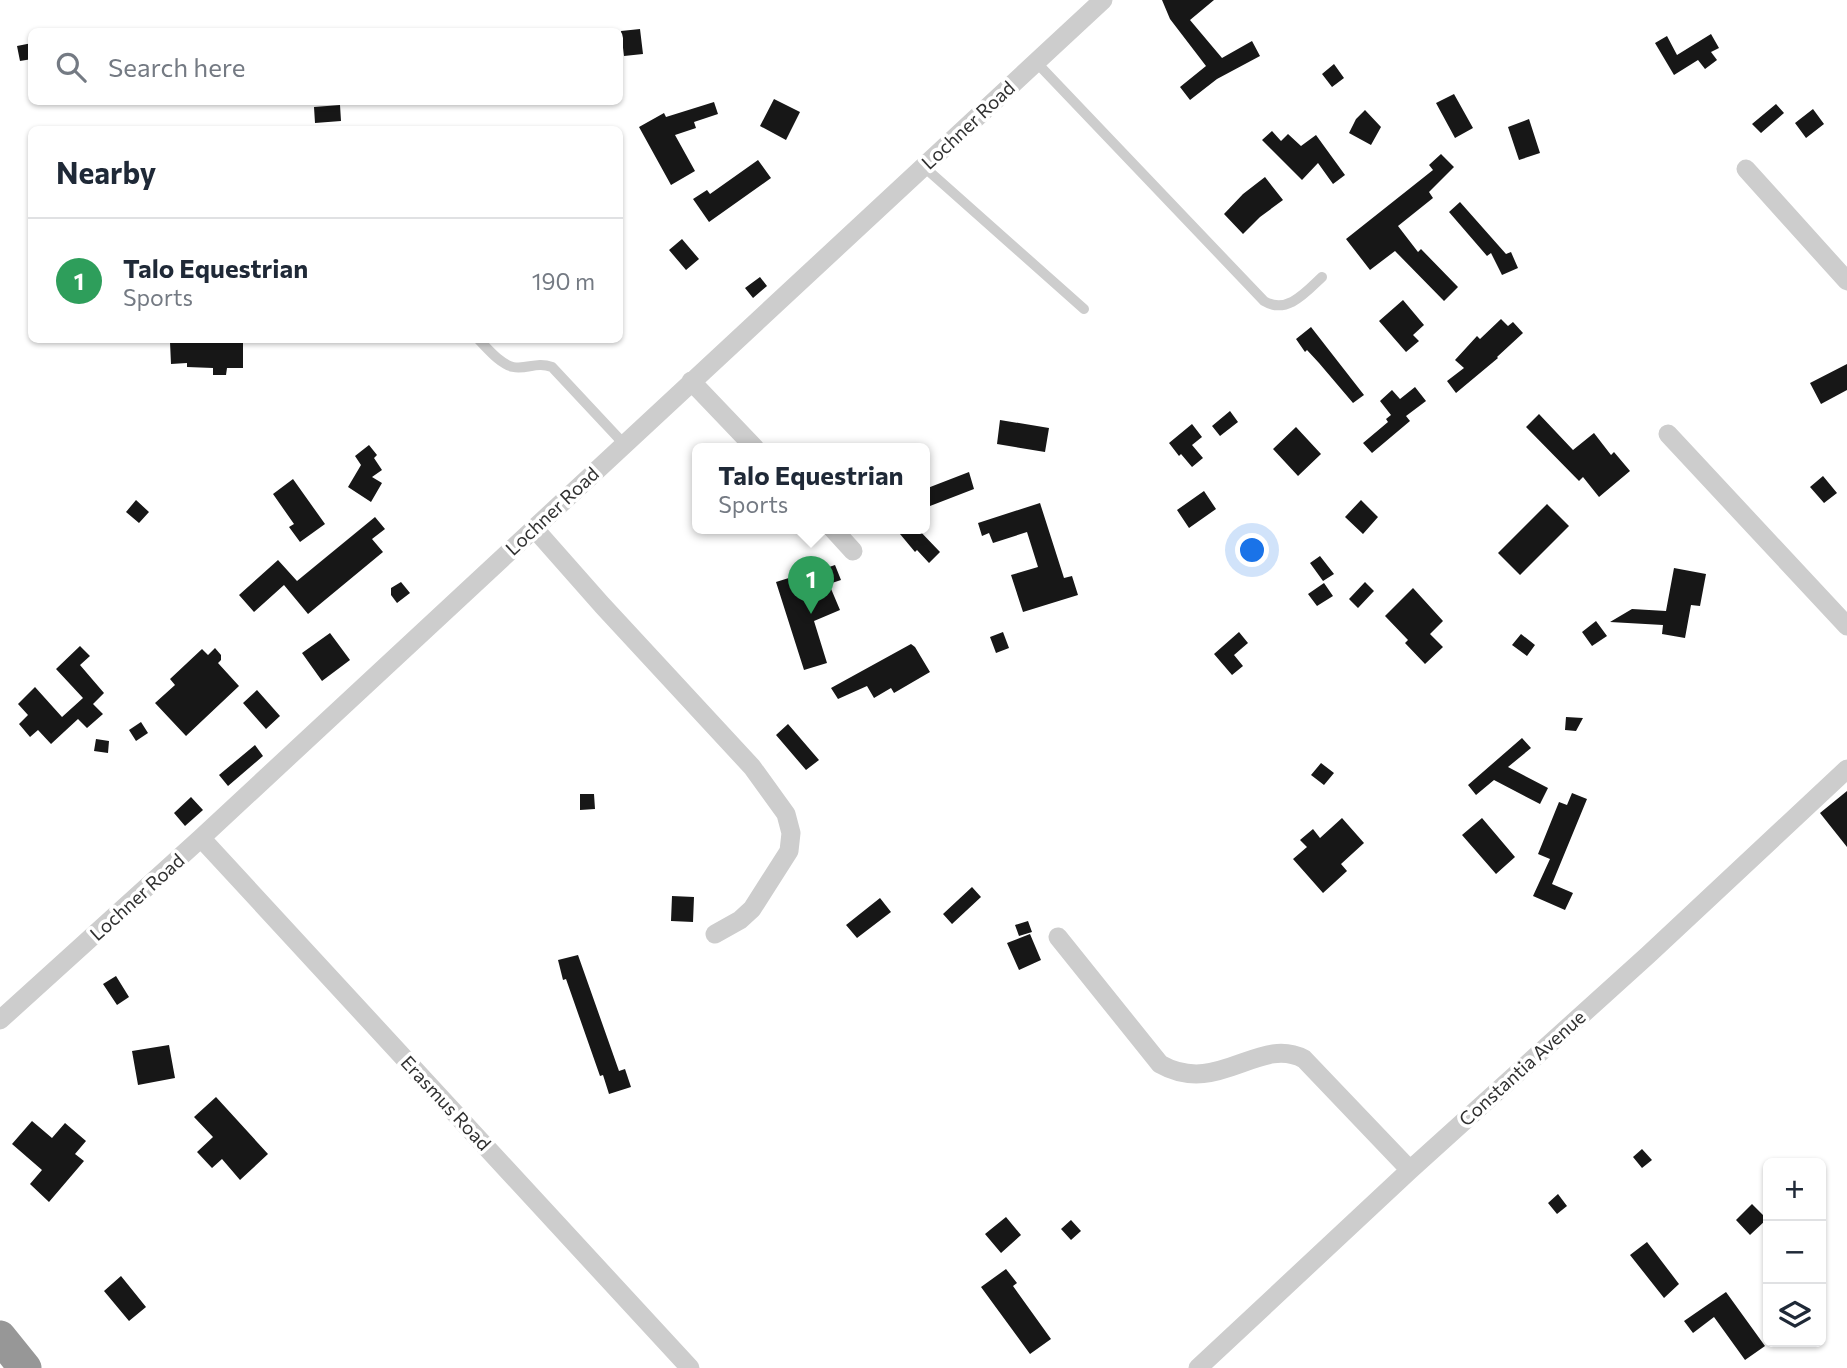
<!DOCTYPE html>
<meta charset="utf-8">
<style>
:root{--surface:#fff;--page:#f2f2f3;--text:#1f2937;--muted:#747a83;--line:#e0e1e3;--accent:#1a73e8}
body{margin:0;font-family:Commissioner,sans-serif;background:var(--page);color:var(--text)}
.controls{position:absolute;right:21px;bottom:21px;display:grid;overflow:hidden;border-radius:10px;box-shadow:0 2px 5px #0004}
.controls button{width:63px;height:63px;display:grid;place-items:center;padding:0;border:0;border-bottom:2px solid var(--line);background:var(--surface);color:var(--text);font:35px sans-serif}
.you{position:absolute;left:1253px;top:551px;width:24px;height:24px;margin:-18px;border:5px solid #fff;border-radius:50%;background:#1a73e8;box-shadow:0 0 0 10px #1a73e833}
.badge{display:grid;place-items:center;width:46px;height:46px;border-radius:50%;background:var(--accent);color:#fff;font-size:23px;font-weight:700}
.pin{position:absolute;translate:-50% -58px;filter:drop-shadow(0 2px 4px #0008)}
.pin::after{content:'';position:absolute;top:37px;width:24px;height:21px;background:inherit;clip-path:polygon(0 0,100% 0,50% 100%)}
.popup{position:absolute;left:692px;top:443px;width:238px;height:91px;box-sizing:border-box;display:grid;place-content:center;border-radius:10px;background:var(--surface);filter:drop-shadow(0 2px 5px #0005);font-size:23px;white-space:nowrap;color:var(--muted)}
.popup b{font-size:26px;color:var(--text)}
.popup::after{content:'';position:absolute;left:50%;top:100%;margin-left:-14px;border:14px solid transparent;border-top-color:var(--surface)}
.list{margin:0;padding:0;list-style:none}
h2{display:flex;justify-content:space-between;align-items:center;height:91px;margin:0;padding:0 28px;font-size:30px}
h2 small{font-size:23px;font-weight:400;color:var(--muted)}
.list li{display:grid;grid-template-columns:46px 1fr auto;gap:21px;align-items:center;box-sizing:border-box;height:126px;padding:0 28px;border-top:2px solid var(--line)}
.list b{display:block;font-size:26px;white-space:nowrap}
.list p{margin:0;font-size:23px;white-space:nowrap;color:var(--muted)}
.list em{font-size:23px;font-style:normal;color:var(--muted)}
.icon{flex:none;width:38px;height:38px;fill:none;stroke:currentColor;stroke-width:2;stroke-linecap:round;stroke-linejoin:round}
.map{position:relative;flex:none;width:1847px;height:1368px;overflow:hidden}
.search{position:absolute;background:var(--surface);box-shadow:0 2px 5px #0004;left:28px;top:28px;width:595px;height:77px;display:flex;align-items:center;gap:18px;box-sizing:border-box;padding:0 24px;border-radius:10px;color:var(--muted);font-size:26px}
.panel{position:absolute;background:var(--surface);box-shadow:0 2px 5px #0004;left:28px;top:126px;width:595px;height:217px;border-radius:10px}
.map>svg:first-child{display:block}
</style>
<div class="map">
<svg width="1847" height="1368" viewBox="0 0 1847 1368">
<rect width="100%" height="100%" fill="#fff"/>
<path fill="#171717" d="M 1162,0 L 1214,0 L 1190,20 L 1222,58 L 1252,41 L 1260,56 L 1217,79 L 1190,100 L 1180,87 L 1206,66 L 1170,19 Z
M 640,29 L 643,54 L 624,56 L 621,31 Z
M 1711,34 L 1719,48 L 1711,52 L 1717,60 L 1705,69 L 1698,60 L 1674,75 L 1655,43 L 1667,36 L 1677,55 Z
M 32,43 L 32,59 L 20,61 L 17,46 Z
M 1334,64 L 1344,78 L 1332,87 L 1322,74 Z
M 1454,94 L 1473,128 L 1455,138 L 1436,103 Z
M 774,99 L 800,112 L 786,140 L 760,126 Z
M 714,102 L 718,114 L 694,122 L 696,128 L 675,135 L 695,171 L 671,185 L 639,127 L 664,113 L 666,117 Z
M 1776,104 L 1784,113 L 1761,133 L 1752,124 Z
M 340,105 L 341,121 L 315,123 L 314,107 Z
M 1813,109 L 1824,124 L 1806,138 L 1795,123 Z
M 1365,110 L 1381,127 L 1371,145 L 1349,133 L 1356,119 Z
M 1529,119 L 1540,153 L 1519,160 L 1508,127 Z
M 1272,131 L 1281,141 L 1288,134 L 1301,146 L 1316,135 L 1345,175 L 1333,184 L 1318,163 L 1302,180 L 1262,140 Z
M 1441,154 L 1454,167 L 1429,192 L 1433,198 L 1398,226 L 1418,252 L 1421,249 L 1458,287 L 1444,301 L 1395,251 L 1370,270 L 1346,239 L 1433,170 L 1429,165 Z
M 758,160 L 771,178 L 709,222 L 693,199 L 707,190 L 710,194 Z
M 1265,177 L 1283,200 L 1260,217 L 1243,234 L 1224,214 L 1243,194 Z
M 1460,202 L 1506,254 L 1511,252 L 1518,268 L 1502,275 L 1491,253 L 1487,256 L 1449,212 Z
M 682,239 L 699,259 L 686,270 L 669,250 Z
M 760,277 L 767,286 L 753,298 L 745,288 Z
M 1403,300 L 1424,325 L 1413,335 L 1419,341 L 1406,352 L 1379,321 Z
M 1501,319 L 1508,326 L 1513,322 L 1523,333 L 1497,357 L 1498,358 L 1456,393 L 1447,381 L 1464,368 L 1455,360 L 1477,336 L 1480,339 Z
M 1311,327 L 1364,395 L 1353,403 L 1319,363 L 1307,350 L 1305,352 L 1296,339 Z
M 227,340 L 243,340 L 243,368 L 227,368 L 226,375 L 213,375 L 213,368 L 187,367 L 187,363 L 171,364 L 170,342 L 227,342 Z
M 1847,364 L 1847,390 L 1821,404 L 1810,383 Z
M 1415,387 L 1426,401 L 1406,416 L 1410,421 L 1372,453 L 1363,443 L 1388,422 L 1386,419 L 1391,415 L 1380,401 L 1392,390 L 1400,399 Z
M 1230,411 L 1238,422 L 1220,436 L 1212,426 Z
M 1539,414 L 1573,450 L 1594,433 L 1611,455 L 1614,452 L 1630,471 L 1599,497 L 1583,477 L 1579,481 L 1526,427 Z
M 1000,420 L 1049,428 L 1045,452 L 997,444 Z
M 1192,424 L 1202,437 L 1192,445 L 1203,458 L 1192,467 L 1181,454 L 1179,456 L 1169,443 Z
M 1296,427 L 1321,454 L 1298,476 L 1273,449 Z
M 369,445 L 377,455 L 374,458 L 382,470 L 372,477 L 382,483 L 371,502 L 348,487 L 361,465 L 355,456 Z
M 969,472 L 974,489 L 930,506 L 925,489 Z
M 1823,476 L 1837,493 L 1824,503 L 1810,487 Z
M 293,479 L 325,524 L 300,542 L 289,527 L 294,524 L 273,494 Z
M 1204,491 L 1216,509 L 1189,528 L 1177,510 Z
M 136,500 L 149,512 L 139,523 L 126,512 Z
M 1361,500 L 1378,517 L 1363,534 L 1345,517 Z
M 1040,503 L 1064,578 L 1072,576 L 1078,595 L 1023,612 L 1011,575 L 1038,567 L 1027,532 L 993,543 L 989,533 L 982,536 L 978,523 Z
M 1547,504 L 1569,526 L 1520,575 L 1498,553 Z
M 375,517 L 385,529 L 372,539 L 383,552 L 308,614 L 284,585 L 254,612 L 239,595 L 278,560 L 297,581 Z
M 895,528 L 917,528 L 940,552 L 929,563 L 917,550 L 915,552 Z
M 1320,556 L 1334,574 L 1323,581 L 1310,563 Z
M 835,565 L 841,580 L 829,584 L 840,610 L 814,621 L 827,663 L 804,670 L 776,582 L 808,572 L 808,574 Z
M 1674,568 L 1706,574 L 1700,606 L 1691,605 L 1685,638 L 1662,634 L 1663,625 L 1610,622 L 1632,609 L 1666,611 Z
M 401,582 L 410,593 L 397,603 L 391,595 L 391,588 Z
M 1365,582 L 1374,591 L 1358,608 L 1349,599 Z
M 1324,583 L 1333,596 L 1317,606 L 1308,594 Z
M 1413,588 L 1443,621 L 1430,634 L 1443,647 L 1425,664 L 1405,643 L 1408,640 L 1385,616 Z
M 1596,621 L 1607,636 L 1592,646 L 1582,632 Z
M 1003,632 L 1009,648 L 996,653 L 990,637 Z
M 1239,632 L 1248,643 L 1234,655 L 1243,666 L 1232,675 L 1214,654 Z
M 330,633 L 350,660 L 322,681 L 302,653 Z
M 1521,634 L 1535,645 L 1527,656 L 1512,645 Z
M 911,644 L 915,647 L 930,672 L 894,693 L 891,688 L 874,698 L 867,686 L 838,699 L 831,688 Z
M 80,646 L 90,656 L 80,665 L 104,693 L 93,704 L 103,714 L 87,728 L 78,719 L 51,744 L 38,730 L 30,737 L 19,724 L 28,715 L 18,704 L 35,687 L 62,717 L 83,698 L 56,669 Z
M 215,648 L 221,655 L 221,660 L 218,663 L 239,686 L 186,736 L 155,703 L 175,685 L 170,679 L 202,649 L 208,655 Z
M 257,690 L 280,716 L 266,729 L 243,703 Z
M 1566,717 L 1583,718 L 1576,731 L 1565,730 Z
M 141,722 L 148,733 L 136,741 L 129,730 Z
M 788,724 L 819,760 L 806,770 L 776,735 Z
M 1522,738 L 1531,748 L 1508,767 L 1548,788 L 1540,804 L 1494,780 L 1476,795 L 1468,785 Z
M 96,739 L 109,741 L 108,753 L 94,751 Z
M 255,745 L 263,756 L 228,786 L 219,775 Z
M 1321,763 L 1334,773 L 1324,785 L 1311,775 Z
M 1847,791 L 1847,847 L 1820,813 Z
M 1572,793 L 1587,799 L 1552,884 L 1573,893 L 1565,910 L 1533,896 L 1550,859 L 1538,854 L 1559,802 L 1567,805 Z
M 580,794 L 594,794 L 595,809 L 580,810 Z
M 191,797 L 203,810 L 185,826 L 174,813 Z
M 1342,818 L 1364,843 L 1341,864 L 1347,871 L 1323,893 L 1293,859 L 1307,847 L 1300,840 L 1313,829 L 1320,838 Z
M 1482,818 L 1515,857 L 1496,874 L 1462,835 Z
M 972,887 L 981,897 L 952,924 L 943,914 Z
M 672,896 L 694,897 L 693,922 L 671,921 Z
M 880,898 L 891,912 L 857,938 L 846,925 Z
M 1028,921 L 1032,932 L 1019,936 L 1015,925 Z
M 1030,934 L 1041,960 L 1019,970 L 1007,943 Z
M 578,955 L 619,1071 L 625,1069 L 631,1087 L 609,1094 L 603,1075 L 600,1076 L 566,979 L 563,980 L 558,960 Z
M 116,976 L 129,997 L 117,1005 L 103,984 Z
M 169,1045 L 175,1078 L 138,1085 L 132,1051 Z
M 216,1097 L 268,1154 L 240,1180 L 222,1159 L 212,1168 L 197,1152 L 213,1137 L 194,1117 Z
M 32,1121 L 52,1138 L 65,1123 L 86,1141 L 75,1154 L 84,1161 L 49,1202 L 30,1184 L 42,1170 L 12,1144 Z
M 1642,1149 L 1652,1160 L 1642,1168 L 1633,1157 Z
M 1558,1194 L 1567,1206 L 1557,1214 L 1548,1203 Z
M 1752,1204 L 1767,1219 L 1750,1235 L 1736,1220 Z
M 1006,1217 L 1021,1235 L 1001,1253 L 985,1234 Z
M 1071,1220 L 1081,1231 L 1071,1240 L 1061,1229 Z
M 1647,1242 L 1679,1284 L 1664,1298 L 1630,1255 Z
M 1006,1269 L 1017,1283 L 1013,1286 L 1051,1339 L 1030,1354 L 981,1287 Z
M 121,1276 L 146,1307 L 129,1321 L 104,1291 Z
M 1726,1292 L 1765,1346 L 1745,1360 L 1714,1317 L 1693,1333 L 1684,1321 Z"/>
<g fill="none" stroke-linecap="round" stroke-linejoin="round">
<path stroke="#cdcdcd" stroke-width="10" d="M 1036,62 L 1264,301 C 1287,315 1306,292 1322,277
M 923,166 L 1084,309
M 479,340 C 488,349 500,364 513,367 C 527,370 536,361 552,367 L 624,444"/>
<path stroke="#cdcdcd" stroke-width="19" d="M 1746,169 L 1847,281
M 691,381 L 755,448
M 1668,434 L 1847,626
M 534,528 L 602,605 L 752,767 L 786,814 L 791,833 L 789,851 L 752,909 L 740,920 L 715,934
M 832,528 L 853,551
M 201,838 L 690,1368
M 1058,937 L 1160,1064 C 1218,1097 1259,1035 1304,1059 L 1410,1170
M 0,1020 L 201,838 L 1103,0
M 1198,1368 L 1410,1170 L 1648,955 L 1847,769"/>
<path stroke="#979797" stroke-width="33" d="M 0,1337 L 25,1368"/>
</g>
<g text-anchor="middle" stroke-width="7" stroke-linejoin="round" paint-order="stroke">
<g font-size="19" fill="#303030" stroke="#fff">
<text transform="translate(968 125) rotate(-43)" y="7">Lochner Road</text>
<text transform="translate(552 511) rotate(-43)" y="7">Lochner Road</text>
<text transform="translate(137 897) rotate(-42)" y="7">Lochner Road</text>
<text transform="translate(1522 1068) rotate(-42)" y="7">Constantia Avenue</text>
<text transform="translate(446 1103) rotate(47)" y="7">Erasmus Road</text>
</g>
</g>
</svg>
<div class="controls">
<button>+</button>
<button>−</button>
<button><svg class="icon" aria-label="layers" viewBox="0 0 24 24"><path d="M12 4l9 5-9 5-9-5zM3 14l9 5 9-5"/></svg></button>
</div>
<div class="you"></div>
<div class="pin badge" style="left:811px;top:614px;background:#2e9e5b">1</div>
<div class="popup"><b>Talo Equestrian</b>Sports</div>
<div class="search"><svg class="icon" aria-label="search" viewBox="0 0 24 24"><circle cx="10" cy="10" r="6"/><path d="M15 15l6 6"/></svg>Search here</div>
<section class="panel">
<h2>Nearby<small></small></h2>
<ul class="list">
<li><span class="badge" style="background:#2e9e5b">1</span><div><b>Talo Equestrian</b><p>Sports</p></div><em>190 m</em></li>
</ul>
</section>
</div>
